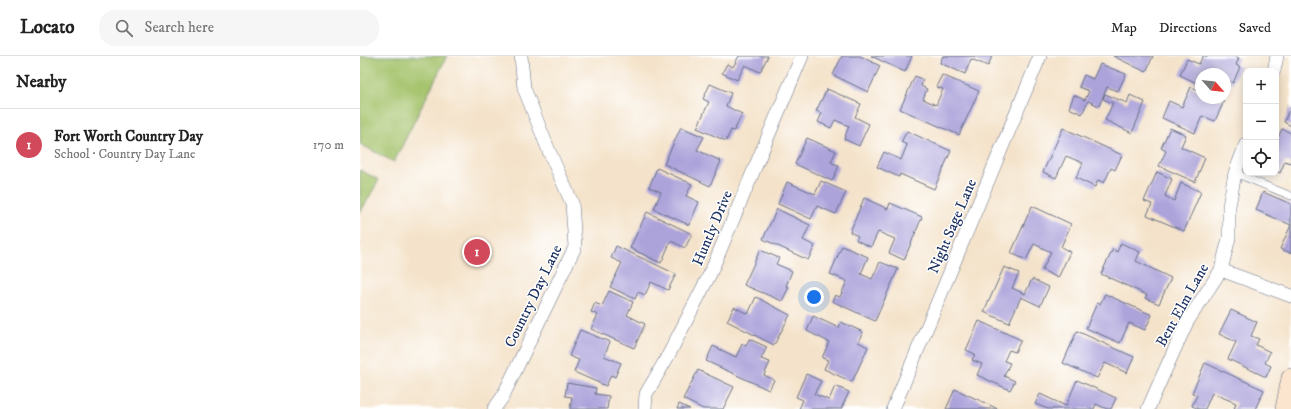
<!DOCTYPE html>
<meta charset="utf-8">
<style>
:root{--surface:#fff;--page:#f6f6f6;--text:#222;--muted:#767676;--line:#e0e0e0;--accent:#d1495b}
body{margin:0;font-family:"IM FELL DW Pica",serif;background:var(--page);color:var(--text)}
.controls{position:absolute;right:12px;top:12px;display:grid;overflow:hidden;border-radius:8px;box-shadow:0 2px 10px #0003}
.controls button{width:36px;height:36px;display:grid;place-items:center;padding:0;border:0;border-bottom:1px solid var(--line);background:var(--surface);color:var(--text);font:20px sans-serif}
.compass{position:absolute;left:835px;top:12px;width:36px;height:36px;border-radius:50%;background:var(--surface);box-shadow:0 2px 10px #0003;rotate:117deg}
.you{position:absolute;left:454px;top:241px;width:14px;height:14px;margin:-10px;border:3px solid #fff;border-radius:50%;background:#1a73e8;box-shadow:0 0 0 6px #1a73e833}
.badge{display:grid;place-items:center;width:26px;height:26px;border-radius:50%;background:var(--accent);color:#fff;font-size:13px;font-weight:700}
.pin{position:absolute;translate:-50% -50%;border:2px solid #fff;box-shadow:0 1px 4px #0006}
.list{margin:0;padding:0;list-style:none}
h2{display:flex;justify-content:space-between;align-items:center;height:52px;margin:0;padding:0 16px;font-size:17px}
h2 small{font-size:13px;font-weight:400;color:var(--muted)}
.list li{display:grid;grid-template-columns:26px 1fr auto;gap:12px;align-items:center;box-sizing:border-box;height:72px;padding:0 16px;border-top:1px solid var(--line)}
.list b{display:block;font-size:15px;white-space:nowrap}
.list p{margin:0;font-size:13px;white-space:nowrap;color:var(--muted)}
.list em{font-size:13px;font-style:normal;color:var(--muted)}
.icon{flex:none;width:22px;height:22px;fill:none;stroke:currentColor;stroke-width:2;stroke-linecap:round;stroke-linejoin:round}
.map{position:relative;flex:none;width:931px;height:353px;overflow:hidden}
header{display:flex;align-items:center;gap:24px;box-sizing:border-box;height:56px;padding:0 20px;background:var(--surface);border-bottom:1px solid var(--line)}
header strong{font-size:19px}
nav{display:flex;gap:22px;margin-inline-start:auto;font-size:14px}
.search{width:280px;height:36px;background:var(--page);display:flex;align-items:center;gap:10px;box-sizing:border-box;padding:0 14px;border-radius:16px;color:var(--muted);font-size:15px}
main{display:flex}
aside{flex:1;background:var(--surface)}
.map>svg:first-child{display:block}
</style>
<header>
<strong>Locato</strong>
<div class="search"><svg class="icon" aria-label="search" viewBox="0 0 24 24"><circle cx="10" cy="10" r="6"/><path d="M15 15l6 6"/></svg>Search here</div>
<nav><a>Map</a><a>Directions</a><a>Saved</a></nav>
</header>
<main>
<aside>
<h2>Nearby<small></small></h2>
<ul class="list">
<li><span class="badge">1</span><div><b>Fort Worth Country Day</b><p>School · Country Day Lane</p></div><em>170 m</em></li>
</ul>
</aside>
<div class="map">
<svg width="931" height="353" viewBox="0 0 931 353">
<rect width="100%" height="100%" fill="#fff"/>
<filter id="ink" filterUnits="userSpaceOnUse"><feTurbulence type="fractalNoise" baseFrequency=".025" numOctaves="2"/><feDisplacementMap in="SourceGraphic" scale="8" xChannelSelector="R" yChannelSelector="G"/><feConvolveMatrix kernelMatrix="1 2 1 2 8 2 1 2 1" color-interpolation-filters="sRGB"/></filter>
<filter id="wash" filterUnits="userSpaceOnUse"><feTurbulence type="fractalNoise" baseFrequency=".012" numOctaves="4" result="noise"/><feDisplacementMap in="SourceGraphic" scale="16" xChannelSelector="R" yChannelSelector="G"/><feGaussianBlur stdDeviation="0.9" result="paint"/><feColorMatrix in="noise" values="0 0 0 0 0 0 0 0 0 0 0 0 0 0 0 0 0 1.4 0 .05"/><feComposite in="paint" operator="in"/></filter>
<g filter="url(#wash)">
<rect width="100%" height="100%" fill="#f4e3ca"/>
<path fill="#a4c26a" stroke="#607864" d="M 0,0 L 87,0 L 34,106 L 0,88 Z
M 0,114 L 19,124 L 0,157 Z"/>
<g id="blocks">
<path fill="#aca3da" d="M 379,0 L 408,0 L 400,16 L 385,9 L 377,24 L 362,17 L 367,8 L 373,11 Z
M 482,0 L 500,0 L 520,10 L 508,36 L 473,19 Z
M 511,0 L 552,0 L 545,16 Z
M 583,0 L 632,0 L 628,10 L 611,3 L 605,18 L 580,7 Z
M 753,0 L 793,0 L 786,16 Z
M 843,0 L 874,0 L 879,2 L 876,9 L 880,11 L 873,27 L 865,23 L 865,18 L 841,18 L 841,29 L 820,19 L 827,3 L 839,8 Z
M 740,8 L 766,18 L 758,35 L 747,31 L 739,50 L 728,45 L 722,58 L 709,52 L 714,39 L 725,44 L 729,35 L 719,31 L 724,19 L 733,23 Z
M 582,19 L 619,35 L 599,79 L 540,53 L 555,20 L 563,24 L 561,30 L 567,33 L 563,43 L 576,49 L 583,33 L 576,31 Z
M 350,28 L 371,37 L 366,50 L 382,58 L 374,75 L 371,74 L 366,85 L 337,72 L 349,46 L 343,43 Z
M 831,31 L 841,35 L 841,42 L 857,42 L 864,45 L 855,65 L 842,60 L 835,77 L 802,62 L 809,45 L 822,51 Z
M 467,33 L 501,48 L 495,61 L 509,68 L 499,90 L 484,83 L 489,70 L 475,64 L 471,72 L 458,66 L 462,57 L 456,55 Z
M 745,38 L 767,47 L 770,39 L 785,46 L 772,77 L 745,64 L 753,47 L 743,43 Z
M 931,50 L 931,70 L 924,66 Z
M 321,71 L 344,81 L 337,94 L 361,105 L 350,130 L 304,108 Z
M 703,72 L 762,99 L 755,114 L 751,112 L 744,127 L 738,124 L 735,131 L 716,122 L 723,107 L 706,100 L 696,122 L 683,116 Z
M 810,72 L 826,79 L 821,91 L 845,102 L 835,126 L 799,110 L 806,95 L 801,92 Z
M 922,73 L 931,77 L 931,107 L 925,105 L 920,117 L 916,115 L 916,86 Z
M 547,75 L 591,95 L 574,133 L 540,118 L 539,121 L 517,111 L 524,96 L 541,104 L 547,89 L 541,86 Z
M 447,82 L 476,95 L 471,106 L 479,110 L 472,125 L 435,108 Z
M 297,112 L 332,128 L 326,140 L 339,146 L 329,169 L 294,153 L 301,136 L 289,131 Z
M 797,116 L 812,123 L 805,140 L 814,145 L 821,127 L 841,136 L 824,175 L 787,159 L 792,148 L 784,145 Z
M 461,125 L 486,136 L 476,158 L 457,150 L 451,163 L 418,148 L 427,126 L 455,138 Z
M 903,136 L 931,148 L 931,197 L 920,193 L 931,169 L 896,154 Z
M 504,142 L 528,153 L 530,147 L 562,161 L 544,204 L 529,197 L 535,183 L 518,176 L 511,191 L 496,184 L 498,180 L 490,176 Z
M 672,150 L 711,168 L 701,191 L 710,196 L 698,222 L 682,214 L 691,196 L 674,188 L 666,204 L 651,197 Z
M 417,153 L 450,169 L 443,184 L 455,190 L 448,204 L 403,183 Z
M 287,156 L 332,178 L 325,192 L 311,185 L 301,207 L 270,192 Z
M 761,187 L 780,196 L 776,205 L 811,222 L 799,248 L 785,242 L 787,239 L 741,218 L 753,193 L 757,196 Z
M 256,190 L 316,218 L 308,234 L 291,226 L 285,239 L 278,236 L 275,243 L 250,231 L 262,207 L 251,202 Z
M 482,190 L 508,201 L 501,218 L 512,223 L 520,206 L 538,213 L 515,265 L 472,245 L 475,239 L 480,241 L 487,225 L 470,218 Z
M 400,194 L 419,202 L 416,208 L 432,215 L 426,230 L 429,231 L 422,245 L 384,229 Z
M 644,211 L 659,217 L 652,232 L 665,238 L 672,223 L 689,231 L 680,250 L 661,241 L 649,267 L 624,256 Z
M 249,235 L 273,246 L 267,259 L 285,268 L 274,292 L 231,273 L 238,259 L 231,256 L 235,247 L 242,250 Z
M 745,238 L 792,259 L 785,274 L 769,267 L 760,287 L 726,272 L 737,247 L 740,248 Z
M 396,241 L 430,259 L 414,289 L 367,265 L 374,251 L 388,258 Z
M 871,254 L 897,266 L 891,280 L 899,283 L 896,289 L 910,296 L 905,307 L 911,310 L 906,321 L 868,303 L 876,286 L 859,278 Z
M 453,260 L 479,272 L 481,266 L 503,276 L 498,286 L 508,291 L 492,326 L 464,313 L 468,304 L 462,302 L 469,286 L 447,275 Z
M 619,265 L 661,284 L 655,296 L 649,294 L 644,305 L 650,307 L 644,320 L 655,325 L 650,334 L 617,319 L 622,308 L 612,304 L 615,298 L 606,294 Z
M 220,274 L 250,286 L 244,300 L 261,307 L 255,321 L 251,319 L 246,330 L 214,316 L 219,304 L 209,300 Z
M 717,275 L 774,301 L 767,317 L 745,307 L 737,322 L 703,307 Z
M 389,283 L 407,291 L 401,303 L 410,306 L 404,319 L 414,324 L 409,334 L 346,305 L 353,290 L 376,301 L 382,288 L 386,290 Z
M 845,307 L 904,334 L 895,353 L 874,353 L 876,347 L 852,337 L 845,353 L 839,353 L 832,350 L 837,339 L 832,337 Z
M 338,314 L 374,331 L 363,353 L 343,353 L 323,343 Z
M 446,318 L 461,325 L 454,338 L 469,344 L 475,330 L 489,336 L 481,353 L 439,353 L 443,344 L 436,341 Z
M 717,324 L 756,342 L 751,353 L 747,353 L 736,348 L 734,353 L 688,353 L 675,348 L 680,338 L 706,350 Z
M 207,327 L 236,332 L 235,338 L 249,340 L 247,353 L 210,353 L 212,341 L 205,340 Z
M 595,333 L 638,353 L 586,353 Z
M 319,348 L 330,353 L 317,353 Z"/>
</g>
</g>
<g filter="url(#ink)">
<use href="#blocks" fill-opacity="0" stroke="#676e84" stroke-width="1"/>
<g fill="none" stroke-linecap="round" stroke-linejoin="round">
<g stroke="#676e84" stroke-width="8">
<path id="service" d="M 875,117 L 931,140"/>
</g>
<g stroke="#676e84" stroke-width="14">
<path id="minor" d="M 914,15 L 917,0
M 861,214 L 931,240
M 134,353 L 142,342 L 215,191 L 212,147 L 189,95 L 164,32 L 161,0
M 285,353 L 286,338 L 308,300 L 350,218 L 442,0
M 533,353 L 680,0
M 788,353 L 802,321 L 827,266 L 861,214 L 869,182 L 869,150 L 875,117 L 886,88"/>
</g>
<g stroke="#676e84" stroke-width="20">
<path id="secondary" d="M 925,353 L 931,322"/>
</g>
<use href="#service" stroke="#fff" stroke-width="7"/>
<use href="#minor" stroke="#fff" stroke-width="13"/>
<use href="#secondary" stroke="#fbe5cf" stroke-width="19"/>
</g>
</g>
<g text-anchor="middle" stroke-width="3" stroke-linejoin="round" paint-order="stroke">
<g font-size="15" fill="#1b2f5e" stroke="#fff">
<text transform="translate(592 170) rotate(-67)" y="5">Night Sage Lane</text>
<text transform="translate(352 172) rotate(-67)" y="5">Huntly Drive</text>
<text transform="translate(173 240) rotate(-64)" y="5">Country Day Lane</text>
<text transform="translate(822 249) rotate(-61)" y="5">Bent Elm Lane</text>
</g>
</g>
</svg>
<div class="controls">
<button>+</button>
<button>−</button>
<button><svg class="icon" aria-label="locate" viewBox="0 0 24 24"><circle cx="12" cy="12" r="6"/><path d="M12 2v4M12 18v4M2 12h4M18 12h4"/></svg></button>
</div>
<svg class="compass" viewBox="-18 -18 36 36"><path d="M0-13l5 13h-10z" fill="#e53935"/><path d="M0 13l5-13h-10z" fill="#767676"/></svg>
<div class="you"></div>
<div class="pin badge" style="left:117px;top:196px">1</div>
</div>
</main>
